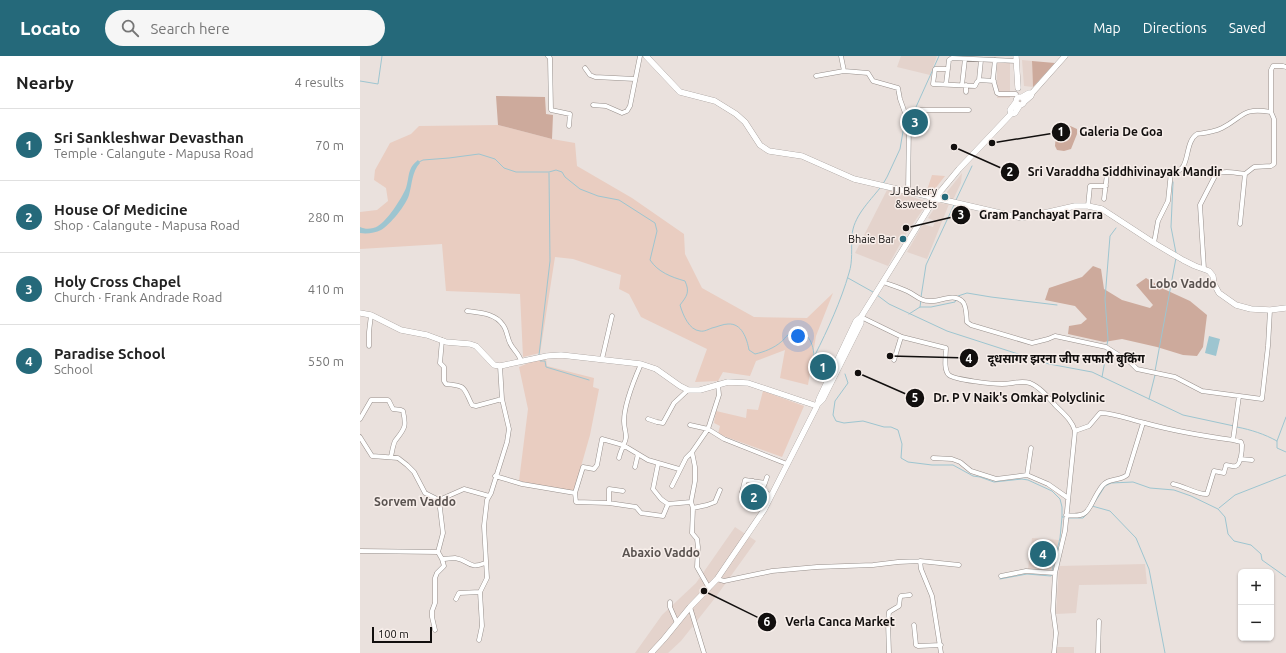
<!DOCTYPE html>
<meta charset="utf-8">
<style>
:root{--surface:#fff;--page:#f6f6f6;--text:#222;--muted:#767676;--line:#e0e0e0;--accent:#25697a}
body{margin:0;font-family:Ubuntu,"Noto Sans Devanagari",sans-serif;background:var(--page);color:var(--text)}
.controls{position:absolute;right:12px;bottom:12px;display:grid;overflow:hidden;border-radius:6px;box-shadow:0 1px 3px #0004}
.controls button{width:36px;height:36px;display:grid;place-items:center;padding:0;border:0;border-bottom:1px solid var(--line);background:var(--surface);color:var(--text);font:20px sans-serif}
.scale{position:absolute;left:12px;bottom:10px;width:60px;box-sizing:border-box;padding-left:4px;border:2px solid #120f0e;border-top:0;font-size:11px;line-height:14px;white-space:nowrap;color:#120f0e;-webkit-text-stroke:3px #f7eeea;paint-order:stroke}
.you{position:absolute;left:438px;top:280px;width:14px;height:14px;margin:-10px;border:3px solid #fff;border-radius:50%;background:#1a73e8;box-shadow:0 0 0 6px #1a73e833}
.badge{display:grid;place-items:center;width:26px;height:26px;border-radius:50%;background:var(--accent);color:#fff;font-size:13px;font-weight:700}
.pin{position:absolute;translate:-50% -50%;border:2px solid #fff;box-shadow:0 1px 4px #0006}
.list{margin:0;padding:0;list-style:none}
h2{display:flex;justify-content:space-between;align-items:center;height:52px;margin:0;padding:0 16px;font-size:17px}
h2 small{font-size:13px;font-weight:400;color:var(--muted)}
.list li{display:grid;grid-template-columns:26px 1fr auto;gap:12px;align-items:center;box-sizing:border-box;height:72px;padding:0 16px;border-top:1px solid var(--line)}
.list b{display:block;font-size:15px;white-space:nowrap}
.list p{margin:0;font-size:13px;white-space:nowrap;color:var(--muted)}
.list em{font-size:13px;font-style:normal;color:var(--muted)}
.icon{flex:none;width:22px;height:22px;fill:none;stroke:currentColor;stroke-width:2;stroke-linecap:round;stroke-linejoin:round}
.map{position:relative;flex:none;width:926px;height:597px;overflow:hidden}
header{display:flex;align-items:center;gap:24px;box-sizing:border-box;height:56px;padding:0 20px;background:var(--accent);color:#fff}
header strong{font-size:19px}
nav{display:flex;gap:22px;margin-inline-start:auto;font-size:14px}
.search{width:280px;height:36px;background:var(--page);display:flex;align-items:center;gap:10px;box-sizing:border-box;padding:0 14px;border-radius:22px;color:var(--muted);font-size:15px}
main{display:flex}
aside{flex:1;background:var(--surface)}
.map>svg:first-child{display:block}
</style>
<header>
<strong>Locato</strong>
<div class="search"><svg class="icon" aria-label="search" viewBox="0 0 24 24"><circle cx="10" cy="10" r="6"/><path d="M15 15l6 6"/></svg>Search here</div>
<nav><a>Map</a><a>Directions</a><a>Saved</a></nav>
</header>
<main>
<aside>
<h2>Nearby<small>4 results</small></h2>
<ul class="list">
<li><span class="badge">1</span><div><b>Sri Sankleshwar Devasthan</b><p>Temple · Calangute - Mapusa Road</p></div><em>70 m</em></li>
<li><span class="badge">2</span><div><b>House Of Medicine</b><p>Shop · Calangute - Mapusa Road</p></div><em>280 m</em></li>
<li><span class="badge">3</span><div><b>Holy Cross Chapel</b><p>Church · Frank Andrade Road</p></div><em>410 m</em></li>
<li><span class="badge">4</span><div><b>Paradise School</b><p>School</p></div><em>550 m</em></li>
</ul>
</aside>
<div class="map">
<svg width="926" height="597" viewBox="0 0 926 597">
<rect width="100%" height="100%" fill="#eae1dd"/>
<path fill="#e4d3cc" d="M 541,0 L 577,0 L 570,19 L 537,11 Z
M 637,3 L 650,4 L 650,42 L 637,42 Z
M 662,4 L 672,5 L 673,31 L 664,30 Z
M 602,117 L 601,127 L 593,144 L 585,142 L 587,136 Z
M 527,134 L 549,140 L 568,146 L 544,181 L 528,210 L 495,197 Z
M 578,147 L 589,148 L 567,203 L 547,196 L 563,168 L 573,171 L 575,165 L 568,162 Z
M 375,471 L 396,485 L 355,542 L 321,585 L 308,597 L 275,597 L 302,559 L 336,527 Z
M 672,482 L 699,484 L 693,515 L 668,513 Z
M 785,508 L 787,528 L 719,529 L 716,557 L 696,558 L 699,510 Z
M 697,591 L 714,591 L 714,597 L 696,597 Z"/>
<path fill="#e9cdc1" d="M 138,69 L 192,83 L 215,87 L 217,110 L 272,142 L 324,178 L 325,198 L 342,232 L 394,261 L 447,262 L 473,237 L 456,280 L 448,329 L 420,322 L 425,294 L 396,305 L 390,320 L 363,316 L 358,325 L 335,326 L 347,293 L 281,261 L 269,238 L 259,233 L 261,219 L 213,203 L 195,201 L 180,297 L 163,301 L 160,238 L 86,235 L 82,188 L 0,193 L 0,156 L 17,154 L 28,145 L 26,132 L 14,124 L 15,114 L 30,87 L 51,78 L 59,70 Z
M 572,119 L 585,120 L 571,138 L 566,137 Z
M 186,303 L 187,310 L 234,322 L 233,331 L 239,333 L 230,379 L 214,435 L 172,428 L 159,425 L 168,353 L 159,311 L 173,305 Z
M 403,335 L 444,350 L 422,401 L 358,378 L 360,370 L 354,367 L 356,355 L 386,362 L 387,353 L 398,354 Z"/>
<path fill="#cdaa9c" d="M 672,5 L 695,7 L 673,31 Z
M 136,40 L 185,41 L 186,58 L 193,59 L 192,83 L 138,69 Z
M 706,68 L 717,73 L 717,78 L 711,93 L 704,95 L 697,94 L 695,90 C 696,80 696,71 706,68 Z
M 733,210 L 741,213 L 744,233 L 762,244 L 790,252 L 793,249 L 776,229 L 786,222 L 806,234 L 830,245 L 847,259 L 843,291 L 837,300 L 823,299 L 797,291 L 762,283 L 744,286 L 708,278 L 709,270 L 721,268 L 727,263 L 715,250 L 685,244 L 689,232 L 722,221 Z"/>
<path fill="#9dc5d0" d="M 58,104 L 60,107 C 52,115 52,129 49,139 C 46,149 30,169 21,174 C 15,177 7,178 0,177 L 0,171 C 6,174 13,173 18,170 C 27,165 42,142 46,132 C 50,119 47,113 58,104 Z
M 849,280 L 860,283 L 856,300 L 845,297 Z"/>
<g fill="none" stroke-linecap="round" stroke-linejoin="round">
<path stroke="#9dc5d0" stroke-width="1" d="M 0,25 L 18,28 L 22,0
M 548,60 L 556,51 L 579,0
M 59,106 L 63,104 L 89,102 L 119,98 L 135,103 L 144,112 L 156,116 L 189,116 L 196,114 L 202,116 L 205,121 L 220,133 L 238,140 L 259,144 L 295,167 L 297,175 L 290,204 C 298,216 311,221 325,225 C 330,236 327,240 320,249 C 323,259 329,274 340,275 C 344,276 349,273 352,272 C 357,271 363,268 368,268 C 382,267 387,283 389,294 L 395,298 C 404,296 414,292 421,286 C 424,284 425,281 428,279 C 446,271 453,284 454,300
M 813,126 L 811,171 L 816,197
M 523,128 L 527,121 L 540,93 L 545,64
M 596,144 L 612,110
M 488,222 L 513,236
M 517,239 L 529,248 L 587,275 L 689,308 L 732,316 L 823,359 L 874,370
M 598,240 L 607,237 L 631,241 L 697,249
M 561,241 L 566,209 L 594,149
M 560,251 L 561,244
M 549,258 L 560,251 L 571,251 L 595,246 L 596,243
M 747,289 L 748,283 L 745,243 L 750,180 L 756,172
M 179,299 L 190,205 L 189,117
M 455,299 C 468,273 481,245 489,217 C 493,205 491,192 492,180 C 493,161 509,146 520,132
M 455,300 L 472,310
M 180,304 L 180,305 L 185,305 L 186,311 L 229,324
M 795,315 L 816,202
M 485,318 L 488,327 L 475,345 L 473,359 L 476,365 L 484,367 L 503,365 L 524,371 L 531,371 L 538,374 L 542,388 L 541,402 L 548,406 L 572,409 L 593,409 L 613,420 L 620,421 L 634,426 L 662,423 L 668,424 L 692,435 L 700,443 L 702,451 L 702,461 L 705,461
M 742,321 L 747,294
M 789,343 L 795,319
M 877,371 C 892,374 904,378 917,385 L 917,392 L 926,396
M 917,385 L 926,361
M 733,449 L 745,430 L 751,427 L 773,426 L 790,432 L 814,434 L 831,440 L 858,453 L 865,461 L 868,478 L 874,485 L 891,489 L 901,498 L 902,504 L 926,521
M 732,450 L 750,455 L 776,482 L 789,513 L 805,597
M 859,452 L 875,439 L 926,419
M 708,462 L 723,462 L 728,457
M 692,515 L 700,482 L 702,461
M 640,523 L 667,518 L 691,520 L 692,518"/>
<g stroke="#978f8b" stroke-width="5">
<path id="street" d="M 188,0 L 190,2 L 191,54 L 210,58 L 209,70
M 481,0 L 484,15 L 508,17 L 513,25 L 538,32 L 540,43 L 549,68 L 548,136
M 621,4 L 619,24 L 634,25
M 635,4 L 633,23 L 637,37 L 639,38 L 656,38
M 225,12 L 230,19 L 235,21 L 275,23
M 588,13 L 575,13 L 573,28 L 615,30 L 617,26 L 619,24
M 456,20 L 484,15
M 586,28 L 589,4 L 592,2 L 656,5
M 602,29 L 605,3
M 606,36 L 606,29
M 233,49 L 246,50 L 262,57 L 267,55 L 270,50 L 280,0
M 549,68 L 555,57 L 561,54 L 609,54
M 744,143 L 747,118 L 816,116 C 818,115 820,114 822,112 C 829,104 826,85 837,78 C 845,77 854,76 862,72 C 884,61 881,51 911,56
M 728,150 L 730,130 L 746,130
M 880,168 L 885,118
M 794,187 L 798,165 L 808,145 L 811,116
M 844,213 L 840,149 L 856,118 C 866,114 874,117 885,118 L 894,111 L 911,110 L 914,108 L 914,63 L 911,56 L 911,14 L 913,10 L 923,10 L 926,11
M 523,226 C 531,229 539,231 547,235 C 556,239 560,246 572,245 C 582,245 593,237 602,245 C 607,249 606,260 607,266 L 611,269 L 672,287 L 688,283 L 695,280 L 746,291 L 771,307 L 777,313 L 815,321 L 842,335 L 902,343 L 908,290 L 910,254
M 107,255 C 120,257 135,257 143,269 C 147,274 147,281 150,287 C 153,294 159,297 161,305
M 501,261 L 542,281 L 586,292 C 586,299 583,314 589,319 C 595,324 633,328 642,328 C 652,328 660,324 670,327 C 680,331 688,341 695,349 C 703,357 712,364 715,375 L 705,475 L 695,517 L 693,555 L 696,577 L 694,597
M 82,284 L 80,307 L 84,311 L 84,325 L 86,328 C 107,330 103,331 112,349 L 116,350 L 142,343
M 9,290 L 9,276 L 11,259
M 242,303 L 252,260
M 534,304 L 541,281
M 0,363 L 11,344 L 28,344 L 29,345 L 33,353 L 41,354 L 43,355 C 47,372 44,373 35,385 C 33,389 32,396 31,401
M 288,363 L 297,366 L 303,367 L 314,347 L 328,334
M 330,369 L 348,373 L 364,383 L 427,408
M 715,375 L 729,370 L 740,357 C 756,357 770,364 785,367 C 814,375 843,380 873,384 L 879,340
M 0,381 L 12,400 L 38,402 L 47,409 L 54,416 L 65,437 L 79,444 L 104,433 L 129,440
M 259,402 C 260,395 266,386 266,381 C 266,376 264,371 264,365 C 264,348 274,324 281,308
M 573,402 L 592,403 L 600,406 L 611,415 L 636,423 L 667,419 L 688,428 L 708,442
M 880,403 L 892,404
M 298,408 L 293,433 L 301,443 L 308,448
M 275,411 L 278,398
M 667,419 L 671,392
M 135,420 L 162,428 L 215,437 L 216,446 L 249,447 L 276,451 L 281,457 L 303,460 L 308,448 L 331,446
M 393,425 L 389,439 L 385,440 L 382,436 L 385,424 C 392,425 398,426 405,427 L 402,434 L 411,440
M 405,427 L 407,421
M 813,428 C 824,430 838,439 847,438 L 854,415 L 864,417 L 866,409 C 869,409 873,411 876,410 C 881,408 882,394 882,389 L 881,386 L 873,384
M 312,430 L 326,402 L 332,396
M 215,437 L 223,411 L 234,413 L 237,409 L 242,383 L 263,389 L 288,404 L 319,413
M 396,446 L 402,434
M 249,447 L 249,433 L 263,435
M 333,452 L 347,449 L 355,446 L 360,434
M 706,459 C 730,462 727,454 738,436 C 740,434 741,430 744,428 C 750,422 760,425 767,419 L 783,367
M 0,495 L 78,496 L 82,503 C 86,503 91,502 95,502 C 110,504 108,514 125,507
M 78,496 L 83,477 L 79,444
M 560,505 L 561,513 L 572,540 L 581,597
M 641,520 L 666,515 L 695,517
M 357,523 L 364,525 L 412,515 L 457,511 L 513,509 L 538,506 L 560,505 L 599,509
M 349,532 L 337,511 L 338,491 L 337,483 L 332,477 L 333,452 L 331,446 L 335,425 L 335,411 L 332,396 L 348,373 L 359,339 L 358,328
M 96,543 L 99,537 L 120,536 L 127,522 L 124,470 L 127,444 L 131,437 L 147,386 L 149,373 L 142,343 L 140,310
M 310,546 L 310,551 L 317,567
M 330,551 L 344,597
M 554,569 L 556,589 L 558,590 L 581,589
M 75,574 L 72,561 L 72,555 L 75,547 L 75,522 L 77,517 L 84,510 L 82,503
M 119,584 L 122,570 L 120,536
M 529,597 L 528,566 L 529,556 L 539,550 L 540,542 L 541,540 L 550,539
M 738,597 L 739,565"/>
</g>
<g stroke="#978f8b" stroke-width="6">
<path id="secondary" d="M 286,0 L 320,36 L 355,45 L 376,58 L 385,66 L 400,89 L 409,95 L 442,100 L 494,123 L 662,162 L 715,150 L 728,150 L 742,153 L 794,187 L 823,204 L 835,210 L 849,215 L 853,220 L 854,228 L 859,237 L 876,249 L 891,253 L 910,254 L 926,252
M 656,0 L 658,32
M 672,37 L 705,0
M 662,41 L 669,37 L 672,37 L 671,40 L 664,46
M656 45a4 4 0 1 1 8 0a4 4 0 1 1-8 0Z
M 656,46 L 650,54 L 651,58 L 655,57 L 660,49
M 0,257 L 11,259 L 41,274 L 67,279 L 86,286 L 110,288 L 116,290 L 134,309 L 140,310 L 187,300 L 201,299 L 281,308 L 296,313 L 320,330 L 328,334 L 340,334 L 368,326 L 388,327 L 457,350
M 458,348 L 463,343 L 501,267 L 501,261
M 291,597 L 304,583 L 330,551 L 357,523 L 404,454 L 457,350 L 459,343 L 496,265 L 501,261 L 575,142 L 599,113 L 651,58"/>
</g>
<use href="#street" stroke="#fff" stroke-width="4"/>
<use href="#secondary" stroke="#fff" stroke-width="5.5"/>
</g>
<g fill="#25697a" stroke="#f7eeea" stroke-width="1.5">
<circle cx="585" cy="141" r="4"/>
<circle cx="543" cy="183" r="4"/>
</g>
<g text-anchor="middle" stroke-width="3" stroke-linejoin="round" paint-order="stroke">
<g font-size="11" fill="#120f0e" stroke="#f7eeea" text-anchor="end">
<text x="577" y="139">JJ Bakery<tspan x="577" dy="13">&amp;sweets</tspan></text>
<text x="535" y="187">Bhaie Bar</text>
</g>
<g font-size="12" font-weight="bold" fill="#5a5350" stroke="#f7eeea">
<text x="823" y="232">Lobo Vaddo</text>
<text x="55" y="450">Sorvem Vaddo</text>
<text x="301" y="501">Abaxio Vaddo</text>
</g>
</g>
<path fill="none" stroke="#120f0e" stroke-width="1.5" d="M632 87L701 76M594 91L650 116M546 172L601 159M530 300L609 302M498 317L555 342M344 535L407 566"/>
<g fill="#120f0e" stroke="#f7eeea" stroke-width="1.5">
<circle cx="632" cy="87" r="4"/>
<circle cx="594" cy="91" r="4"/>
<circle cx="546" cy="172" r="4"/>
<circle cx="530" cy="300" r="4"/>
<circle cx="498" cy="317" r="4"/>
<circle cx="344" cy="535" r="4"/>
<circle cx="701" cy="76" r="10"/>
<circle cx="650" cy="116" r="10"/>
<circle cx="601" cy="159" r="10"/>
<circle cx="609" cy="302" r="10"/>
<circle cx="555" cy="342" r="10"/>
<circle cx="407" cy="566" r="10"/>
</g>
<g font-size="12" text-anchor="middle" font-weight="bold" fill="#fff">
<text x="701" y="80">1</text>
<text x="650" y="120">2</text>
<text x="601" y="163">3</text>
<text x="609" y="307">4</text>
<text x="555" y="346">5</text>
<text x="407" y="570">6</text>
</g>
<g font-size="12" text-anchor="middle" font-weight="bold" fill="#120f0e" stroke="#f7eeea" stroke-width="3" stroke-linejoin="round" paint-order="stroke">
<text x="761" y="80">Galeria De Goa</text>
<text x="765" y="120">Sri Varaddha Siddhivinayak Mandir</text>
<text x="681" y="163">Gram Panchayat Parra</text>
<text x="706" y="307">दूधसागर झरना जीप सफारी बुकिंग</text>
<text x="659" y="346">Dr. P V Naik's Omkar Polyclinic</text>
<text x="480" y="570">Verla Canca Market</text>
</g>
</svg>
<div class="controls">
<button>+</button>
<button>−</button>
</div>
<div class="scale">100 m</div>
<div class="you"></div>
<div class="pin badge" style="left:463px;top:311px">1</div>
<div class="pin badge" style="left:394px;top:441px">2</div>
<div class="pin badge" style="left:555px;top:66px">3</div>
<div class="pin badge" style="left:683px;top:498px">4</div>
</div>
</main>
